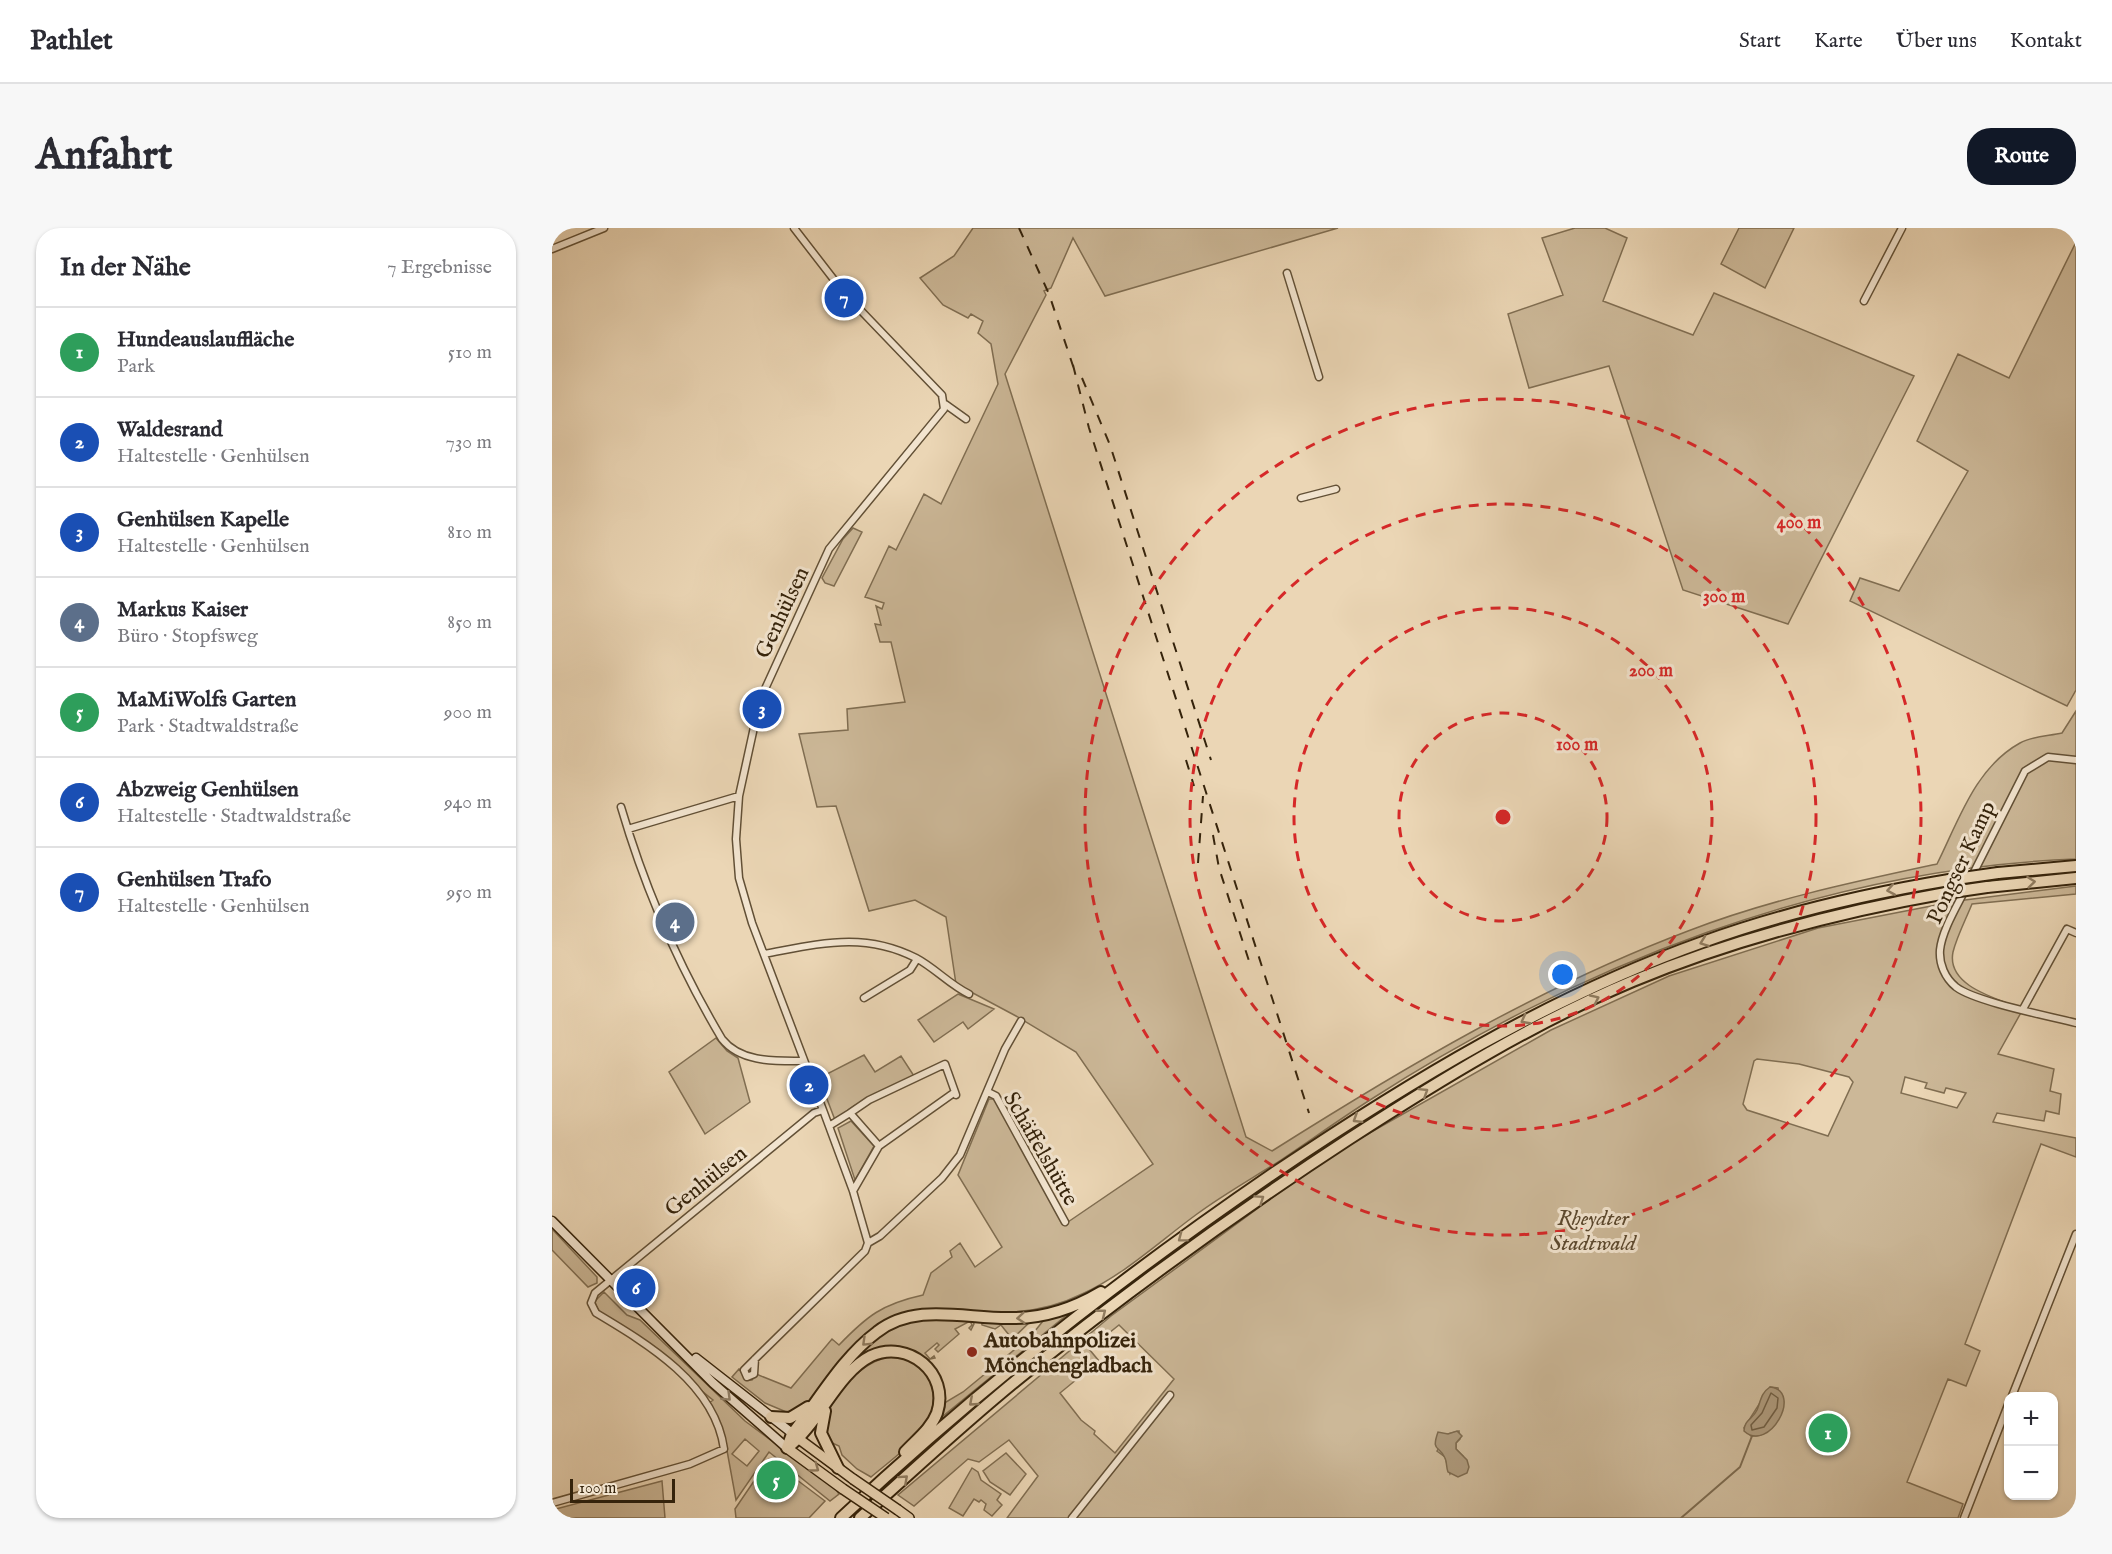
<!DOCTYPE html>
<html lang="de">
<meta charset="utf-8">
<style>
:root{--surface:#fff;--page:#f7f7f7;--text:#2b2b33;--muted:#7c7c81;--line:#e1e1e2;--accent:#111827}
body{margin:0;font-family:"IM FELL English",serif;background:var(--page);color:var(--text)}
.controls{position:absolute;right:18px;bottom:18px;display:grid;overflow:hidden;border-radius:12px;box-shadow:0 2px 4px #0004}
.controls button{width:54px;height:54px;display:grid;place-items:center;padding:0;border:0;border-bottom:2px solid var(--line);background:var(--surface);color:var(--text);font:30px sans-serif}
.scale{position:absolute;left:18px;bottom:15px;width:105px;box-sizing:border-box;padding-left:6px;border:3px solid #35230b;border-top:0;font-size:16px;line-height:21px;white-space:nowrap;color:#35230b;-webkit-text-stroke:4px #f2e4cf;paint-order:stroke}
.you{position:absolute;left:1011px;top:747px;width:21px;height:21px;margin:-15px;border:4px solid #fff;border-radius:50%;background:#1a73e8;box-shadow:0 0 0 9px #1a73e833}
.badge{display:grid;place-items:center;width:39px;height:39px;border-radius:50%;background:var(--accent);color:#fff;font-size:20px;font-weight:700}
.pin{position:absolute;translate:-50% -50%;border:3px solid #fff;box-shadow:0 2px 6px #0006}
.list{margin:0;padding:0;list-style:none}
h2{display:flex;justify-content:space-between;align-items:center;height:78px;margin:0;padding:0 24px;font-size:26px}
h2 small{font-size:20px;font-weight:400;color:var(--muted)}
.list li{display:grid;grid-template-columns:39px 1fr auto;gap:18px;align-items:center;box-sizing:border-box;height:90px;padding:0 24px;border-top:2px solid var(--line)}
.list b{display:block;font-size:22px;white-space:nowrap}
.list p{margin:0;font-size:20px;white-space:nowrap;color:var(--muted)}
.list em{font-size:20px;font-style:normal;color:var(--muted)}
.map{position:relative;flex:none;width:1524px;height:1290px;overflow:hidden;border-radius:24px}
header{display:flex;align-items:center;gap:36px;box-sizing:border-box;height:84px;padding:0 30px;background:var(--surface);border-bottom:2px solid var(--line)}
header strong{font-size:28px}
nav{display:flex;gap:33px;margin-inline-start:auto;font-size:21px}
.intro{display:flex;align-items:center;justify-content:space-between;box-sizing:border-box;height:144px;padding:0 36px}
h1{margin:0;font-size:42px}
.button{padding:15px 27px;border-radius:24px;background:var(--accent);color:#fff;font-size:21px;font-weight:700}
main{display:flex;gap:36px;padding:0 36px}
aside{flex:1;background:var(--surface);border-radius:24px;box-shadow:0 2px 4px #0004}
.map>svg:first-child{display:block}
</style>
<header>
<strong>Pathlet</strong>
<nav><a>Start</a><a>Karte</a><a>Über uns</a><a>Kontakt</a></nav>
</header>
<div class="intro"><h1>Anfahrt</h1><a class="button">Route</a></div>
<main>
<aside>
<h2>In der Nähe<small>7 Ergebnisse</small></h2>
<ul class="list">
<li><span class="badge" style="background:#2e9e5b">1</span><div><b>Hundeauslauffläche</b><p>Park</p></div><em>510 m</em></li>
<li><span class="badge" style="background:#1a4fb4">2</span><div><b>Waldesrand</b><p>Haltestelle · Genhülsen</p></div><em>730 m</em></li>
<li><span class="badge" style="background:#1a4fb4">3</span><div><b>Genhülsen Kapelle</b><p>Haltestelle · Genhülsen</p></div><em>810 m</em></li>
<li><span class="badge" style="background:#5c6f8a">4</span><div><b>Markus Kaiser</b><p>Büro · Stopfsweg</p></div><em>850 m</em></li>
<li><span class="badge" style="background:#2e9e5b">5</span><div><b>MaMiWolfs Garten</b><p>Park · Stadtwaldstraße</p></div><em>900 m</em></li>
<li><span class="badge" style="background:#1a4fb4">6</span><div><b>Abzweig Genhülsen</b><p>Haltestelle · Stadtwaldstraße</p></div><em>940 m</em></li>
<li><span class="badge" style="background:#1a4fb4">7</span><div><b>Genhülsen Trafo</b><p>Haltestelle · Genhülsen</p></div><em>950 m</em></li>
</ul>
</aside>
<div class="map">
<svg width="1524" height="1290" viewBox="0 0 1524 1290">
<rect width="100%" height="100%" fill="#ebd6b5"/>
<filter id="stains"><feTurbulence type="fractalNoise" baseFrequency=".00333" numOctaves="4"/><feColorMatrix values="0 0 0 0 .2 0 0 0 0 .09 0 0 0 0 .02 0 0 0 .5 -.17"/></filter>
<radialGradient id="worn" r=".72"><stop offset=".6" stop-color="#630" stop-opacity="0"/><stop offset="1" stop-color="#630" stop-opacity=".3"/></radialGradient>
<path fill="#ccb898" stroke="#806e52" stroke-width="1.5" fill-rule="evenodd" d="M 421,0 L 786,0 L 553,68 L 521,10 L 499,60 L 492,63 L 494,67 L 453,146 L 694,909 L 720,923 C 853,839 988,759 1136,703 C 1216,672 1301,654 1385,636 C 1407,592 1423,540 1468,515 C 1480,508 1497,508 1510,505 L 1524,483 L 1524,631 C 1271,641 1029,736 818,872 C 788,891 759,912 729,932 C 701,950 672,966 645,986 C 608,1013 572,1047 530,1066 C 508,1077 484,1083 459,1084 C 403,1086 362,1066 313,1107 L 253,1178 L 239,1186 L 213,1175 L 180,1149 L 187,1141 L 195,1152 L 200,1152 L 204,1146 L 239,1160 L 280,1111 L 287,1117 C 315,1088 330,1076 371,1067 L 379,1045 L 400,1029 L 398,1023 L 408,1015 L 423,1039 L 450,1019 L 406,947 L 437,871 L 444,871 L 513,996 L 601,936 L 524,824 L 464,788 L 404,756 L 394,689 L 363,672 L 317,683 L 284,578 L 265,579 L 247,506 L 296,502 L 295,481 L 353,474 L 339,414 L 328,414 L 323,396 L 329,397 L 324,378 L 330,381 L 332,375 L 313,369 L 337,318 L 344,322 L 372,266 L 389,276 L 446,156 L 439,116 L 426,105 L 431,93 L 419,86 L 416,90 L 391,77 L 368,50 L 402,28 Z
M 1023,0 L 1053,0 L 1075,10 L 1051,73 L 1141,107 L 1162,65 L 1362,148 L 1236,396 L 1131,362 L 1057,138 L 977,160 L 956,86 L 1011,67 L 990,10 Z
M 1187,0 L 1242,0 L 1213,60 L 1169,36 Z
M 1524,14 L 1524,462 L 1515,478 L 1298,373 L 1308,350 L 1347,363 L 1416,243 L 1365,213 L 1406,126 L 1457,150 Z
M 301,300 L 310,304 L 282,358 L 273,355 L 270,350 L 291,311 Z
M 1524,658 L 1524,666 L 1420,676 C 1414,691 1405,708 1401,724 C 1394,759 1447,771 1471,781 L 1446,826 L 1502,841 L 1498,863 L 1509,866 L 1507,886 L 1494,883 L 1492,893 L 1445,885 L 1441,894 L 1524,910 L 1524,929 L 1489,916 L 1413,1116 L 1428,1123 L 1414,1158 L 1396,1151 L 1355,1254 L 1411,1276 L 1406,1290 L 455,1290 L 486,1248 L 457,1212 L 427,1234 L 416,1231 L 362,1278 L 346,1267 L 559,1088 L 777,928 L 999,802 L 1117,748 L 1266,700 L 1405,673 ZM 1205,831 L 1247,836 L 1297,849 L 1301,854 L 1276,908 L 1195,882 L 1191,876 L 1202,833 ZM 1353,849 L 1375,855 L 1373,860 L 1392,865 L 1394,860 L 1414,865 L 1405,880 L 1349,865 ZM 567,1097 L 622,1151 L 563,1225 L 542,1206 L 543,1203 L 529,1192 L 508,1165 L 547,1133 L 537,1121 ZM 1218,1159 L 1226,1160 L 1230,1182 C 1222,1196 1217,1209 1199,1208 L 1192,1200 ZM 907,1203 L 908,1211 L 904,1215 L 904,1221 L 911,1228 L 898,1246 L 893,1229 L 885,1223 L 896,1206 Z
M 406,766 L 442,781 L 416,801 L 411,794 L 382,814 L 366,792 Z
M 164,810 L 175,823 L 186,830 L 198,874 L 153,906 L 117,844 Z
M 312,827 L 323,844 L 349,828 L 362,848 L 302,878 L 283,892 L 267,850 Z
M 299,893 L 322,918 L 303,952 L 286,900 Z
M 0,1001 L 45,1049 L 45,1055 L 36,1059 L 0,1022 Z
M 52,1064 L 75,1087 L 88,1092 L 193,1193 L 283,1260 L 287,1266 L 278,1273 L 217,1224 L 184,1272 L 172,1206 L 157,1175 L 161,1172 C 133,1151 110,1123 80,1104 C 67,1095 44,1089 43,1073 ZM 193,1211 L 207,1223 L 195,1238 L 180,1226 Z
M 527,1077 L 385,1193 L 394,1174 L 411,1164 L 479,1108 L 495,1088 Z
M 363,1090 L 421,1093 L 422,1096 L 419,1102 L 417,1100 L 420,1097 L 418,1093 L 403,1101 L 407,1106 L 386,1124 L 383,1121 L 387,1117 L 385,1115 L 373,1125 L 378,1131 L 382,1128 L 383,1130 L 374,1132 L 340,1120 L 285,1151 L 328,1104 Z
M 481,1091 L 453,1118 L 451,1112 L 457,1107 L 449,1097 L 443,1101 L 430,1097 L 429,1092 Z
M 341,1128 C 356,1129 372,1137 378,1152 C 395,1195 347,1225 319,1249 L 305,1241 L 290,1227 L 287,1218 L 278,1214 L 271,1197 C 280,1167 308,1133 341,1128 Z
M 454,1225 L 474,1246 L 458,1267 L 438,1254 L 431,1243 Z
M 217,1231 L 273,1273 L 257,1290 L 184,1290 L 183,1281 Z
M 420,1240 L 426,1244 L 429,1252 L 449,1266 L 445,1272 L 450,1277 L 440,1288 L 432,1282 L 434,1276 L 429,1272 L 427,1274 L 422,1271 L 411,1288 L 397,1280 Z
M 110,1253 L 113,1290 L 0,1290 L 0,1282 Z"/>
<path fill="#ad997b" stroke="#7d6a4e" stroke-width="1.5" d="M 1218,1159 C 1252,1163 1217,1226 1192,1203 C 1192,1192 1201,1191 1205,1182 C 1209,1172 1209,1165 1218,1159 Z
M 905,1203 L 910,1208 L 904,1215 L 904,1221 L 915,1232 L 917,1239 L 915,1245 L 906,1249 L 896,1244 C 894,1239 895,1234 893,1230 C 887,1217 879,1224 886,1204 L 896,1206 Z"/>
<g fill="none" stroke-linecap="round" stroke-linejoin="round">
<path stroke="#715e43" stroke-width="1.5" d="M 1219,1165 L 1226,1170 L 1225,1180 L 1212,1199 L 1200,1202 L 1199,1197 L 1210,1185 Z"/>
<path stroke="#7d6a4e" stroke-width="2" d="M 1129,1290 L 1188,1239 L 1200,1208"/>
<g stroke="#625036" stroke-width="9">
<path id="minor" d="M 0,21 L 52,0
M 735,45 L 767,149
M 1312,73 L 1350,0
M 393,176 L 414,191
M 749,270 L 784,261
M 69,579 C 93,661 126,737 170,811 C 189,835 224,833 251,833
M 76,601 L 187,568
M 1420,648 L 1473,543 L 1496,529 L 1524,532
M 1413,662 C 1404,680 1390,703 1388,722 C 1387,736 1393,750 1404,759 C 1424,774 1497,788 1524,795
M 212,726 C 267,716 311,703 364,730 C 383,740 398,757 417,766
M 312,770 L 358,742 L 365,731
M 1471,781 L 1515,701 L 1524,705
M 436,864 L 444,868 L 513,994
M 298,885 L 317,872 L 393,836 L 403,864
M 277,898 L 298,885 L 327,918 L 301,963
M 327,918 L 403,864 L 404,867
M 316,1015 L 328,1008 L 390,950 L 408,927 L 453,821 L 469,793
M 203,1131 L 202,1146 L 195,1149 L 192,1142 L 203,1131 L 313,1023 L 316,1015 L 301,963 L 271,882
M 1460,1168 L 1524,1006
M 0,1275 L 138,1236 L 172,1221 C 163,1156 96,1116 44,1085 L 39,1075 L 43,1065 L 262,885 L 271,882 L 200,695 L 187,650 L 184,611 L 187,568 L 206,481 L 213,461 L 277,321 L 392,181 L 390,167 L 293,66 L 242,0
M 520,1290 L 618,1167
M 1412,1290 L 1456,1177"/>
</g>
<g stroke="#35230b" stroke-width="11">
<path id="secondary" d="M 0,993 L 161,1155 L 235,1220
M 144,1130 L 245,1209"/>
</g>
<g stroke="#35230b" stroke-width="12">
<path id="primary" d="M 247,1211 L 301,1251
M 235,1220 L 291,1261
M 346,1282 L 357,1290"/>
</g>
<g stroke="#35230b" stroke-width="14">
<path id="motorway" d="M 1446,645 L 1524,638
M 1435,659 L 1524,650
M 273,1183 L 269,1205 L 286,1240
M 219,1189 L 238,1190 L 256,1179
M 235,1220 L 240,1206 C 267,1172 290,1130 325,1104 C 364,1073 417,1092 462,1090 C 494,1090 522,1080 549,1064
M 235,1220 C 267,1196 285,1145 319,1128 C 356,1111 398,1145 385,1185 C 379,1201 364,1212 353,1224
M 289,1290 C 423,1164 570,1049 722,945 C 857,854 997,769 1151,714 C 1231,685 1313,666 1397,652
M 308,1290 C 362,1242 415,1192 471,1147 C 576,1063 685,984 797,911 C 888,852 981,795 1081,753 C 1182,711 1286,684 1394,665"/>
</g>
<use href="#minor" stroke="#f2e4cf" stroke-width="6"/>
<use href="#secondary" stroke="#f2e4cf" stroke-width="8"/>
<use href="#primary" stroke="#ebd6b5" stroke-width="9"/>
<use href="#motorway" stroke="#ebd6b5" stroke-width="10"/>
<path stroke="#35230b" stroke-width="2" stroke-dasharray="10 10" stroke-linecap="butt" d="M 467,0 L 497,66 L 523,144
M 521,137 L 537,200 L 757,885
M 530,150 L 558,217 L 659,532
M 634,532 L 642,558
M 661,607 L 667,640 L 697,733
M 646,635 L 651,568"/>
<g stroke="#35230b" stroke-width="12" stroke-linecap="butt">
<path id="primary-bridge" d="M 301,1251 L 346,1282
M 291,1261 L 334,1290"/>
</g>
<g stroke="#35230b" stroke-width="14" stroke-linecap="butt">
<path id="motorway-bridge" d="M 1397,652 L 1446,645
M 1394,665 L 1435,659"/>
</g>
<use href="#primary-bridge" stroke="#ebd6b5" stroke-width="9"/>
<use href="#motorway-bridge" stroke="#ebd6b5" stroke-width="10"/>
</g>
<defs><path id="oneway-chevron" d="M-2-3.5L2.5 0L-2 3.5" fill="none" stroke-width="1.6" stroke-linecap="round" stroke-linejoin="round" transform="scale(1.5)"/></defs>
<g stroke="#907c60">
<use href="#oneway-chevron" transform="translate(1479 654) rotate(-6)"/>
<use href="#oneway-chevron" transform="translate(1339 662) rotate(170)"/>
<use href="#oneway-chevron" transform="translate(1152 714) rotate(160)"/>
<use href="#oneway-chevron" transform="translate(1043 771) rotate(-25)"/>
<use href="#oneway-chevron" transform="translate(973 792) rotate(152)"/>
<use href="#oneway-chevron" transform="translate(872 864) rotate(-32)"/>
<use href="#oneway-chevron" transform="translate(805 891) rotate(148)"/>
<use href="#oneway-chevron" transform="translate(708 971) rotate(-34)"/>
<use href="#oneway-chevron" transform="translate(630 1010) rotate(143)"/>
<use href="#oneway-chevron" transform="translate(550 1085) rotate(-38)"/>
<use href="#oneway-chevron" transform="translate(469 1090) rotate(175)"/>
<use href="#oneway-chevron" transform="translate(314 1114) rotate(136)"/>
<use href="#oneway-chevron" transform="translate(421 1174) rotate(139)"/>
<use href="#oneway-chevron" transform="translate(263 1240) rotate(36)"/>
<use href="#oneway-chevron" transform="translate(352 1251) rotate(-42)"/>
</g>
<use stroke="#94846d" href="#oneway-chevron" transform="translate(175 1169) rotate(44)"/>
<g fill="none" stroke="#d62828" stroke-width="3" stroke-dasharray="10 8">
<circle cx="951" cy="589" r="104"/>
<circle cx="951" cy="589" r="209"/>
<circle cx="951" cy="589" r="313"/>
<circle cx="951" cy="589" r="418"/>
</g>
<circle fill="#8f2418" stroke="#f2e4cf" stroke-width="2" cx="420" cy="1124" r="6"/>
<g text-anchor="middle" stroke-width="6" stroke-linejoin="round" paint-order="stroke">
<g font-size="22" fill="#35230b" stroke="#f2e4cf">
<text transform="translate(229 384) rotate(-65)" y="8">Genhülsen</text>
<text transform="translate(1408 634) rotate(-65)" y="8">Pongser Kamp</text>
<text transform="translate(490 920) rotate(60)" y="8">Schäffelshütte</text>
<text transform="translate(153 952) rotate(-39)" y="8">Genhülsen</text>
</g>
<g font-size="22" font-style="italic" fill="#5b482e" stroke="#f2e4cf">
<text x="1041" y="997">Rheydter<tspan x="1041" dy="25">Stadtwald</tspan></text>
</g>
<g font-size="22" font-weight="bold" fill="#35230b" stroke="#f2e4cf" text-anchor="start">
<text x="432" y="1119">Autobahnpolizei<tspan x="432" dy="25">Mönchengladbach</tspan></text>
</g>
</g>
<circle cx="951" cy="589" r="9" fill="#d62828" stroke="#f2e4cf" stroke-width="3"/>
<g font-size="18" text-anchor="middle" font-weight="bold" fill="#d62828" stroke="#f2e4cf" stroke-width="6" stroke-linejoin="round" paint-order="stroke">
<text x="1247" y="300">400 m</text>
<text x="1172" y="374">300 m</text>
<text x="1099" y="448">200 m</text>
<text x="1025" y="522">100 m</text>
</g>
<rect width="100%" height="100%" filter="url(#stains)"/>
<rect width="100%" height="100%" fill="url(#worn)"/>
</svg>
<div class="controls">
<button>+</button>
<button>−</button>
</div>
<div class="scale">100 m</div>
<div class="you"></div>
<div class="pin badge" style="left:1276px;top:1205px;background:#2e9e5b">1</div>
<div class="pin badge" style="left:257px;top:857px;background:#1a4fb4">2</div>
<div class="pin badge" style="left:210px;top:481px;background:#1a4fb4">3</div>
<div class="pin badge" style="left:123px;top:694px;background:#5c6f8a">4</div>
<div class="pin badge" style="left:224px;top:1252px;background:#2e9e5b">5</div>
<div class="pin badge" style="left:84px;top:1060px;background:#1a4fb4">6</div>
<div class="pin badge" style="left:292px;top:70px;background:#1a4fb4">7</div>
</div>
</main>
